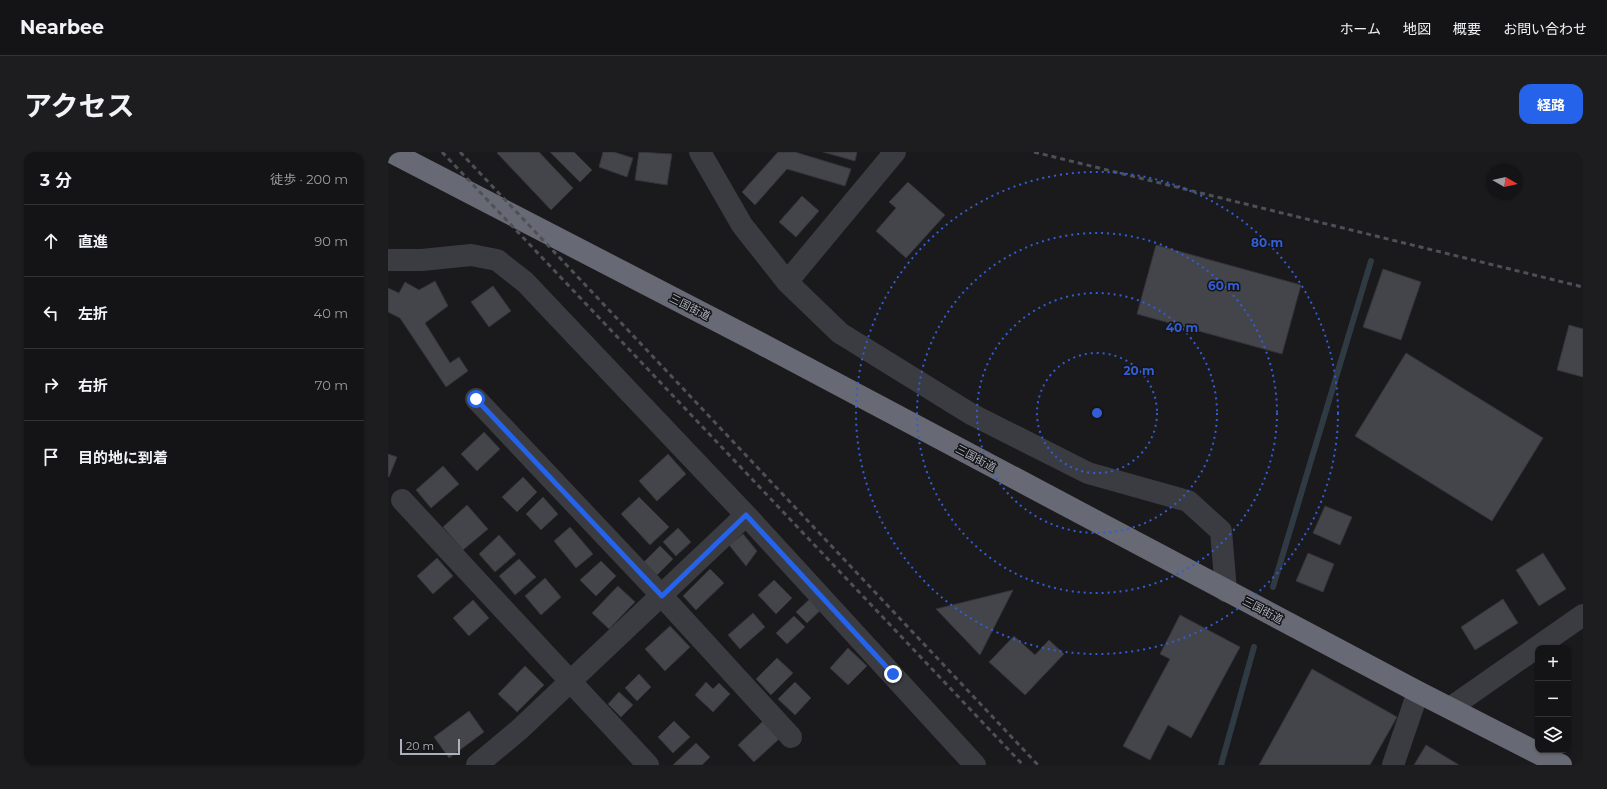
<!DOCTYPE html>
<html lang="ja">
<meta charset="utf-8">
<style>
:root{--surface:#141416;--page:#1d1d1f;--text:#f1f3f6;--muted:#9d9ea1;--line:#333335;--accent:#2563eb}
body{margin:0;font-family:Montserrat,"Noto Sans JP",sans-serif;background:var(--page);color:var(--text)}
.controls{position:absolute;right:12px;bottom:12px;display:grid;overflow:hidden;border-radius:8px;box-shadow:0 1px 3px #0004}
.controls button{width:36px;height:36px;display:grid;place-items:center;padding:0;border:0;border-bottom:1px solid var(--line);background:var(--surface);color:var(--text);font:20px sans-serif}
.compass{position:absolute;left:1099px;top:12px;width:36px;height:36px;border-radius:50%;background:var(--surface);box-shadow:0 1px 3px #0004;rotate:99deg}
.scale{position:absolute;left:12px;bottom:10px;width:60px;box-sizing:border-box;padding-left:4px;border:2px solid #acb2bd;border-top:0;font-size:11px;line-height:14px;white-space:nowrap;color:#acb2bd;-webkit-text-stroke:3px #151518;paint-order:stroke}
.stop{position:absolute;width:12px;height:12px;margin:-9px;border:3px solid #2563eb;border-radius:50%;background:#fff}
.stop.end{background:#2563eb;border-color:#fff;box-shadow:0 1px 4px #0008}
.list{margin:0;padding:0;list-style:none}
h2{display:flex;justify-content:space-between;align-items:center;height:52px;margin:0;padding:0 16px;font-size:17px}
h2 small{font-size:13px;font-weight:400;color:var(--muted)}
.list li{display:grid;grid-template-columns:26px 1fr auto;gap:12px;align-items:center;box-sizing:border-box;height:72px;padding:0 16px;border-top:1px solid var(--line)}
.list b{display:block;font-size:15px;white-space:nowrap}
.list em{font-size:13px;font-style:normal;color:var(--muted)}
.icon{flex:none;width:22px;height:22px;fill:none;stroke:currentColor;stroke-width:2;stroke-linecap:round;stroke-linejoin:round}
.map{position:relative;flex:none;width:1195px;height:613px;overflow:hidden;border-radius:12px}
header{display:flex;align-items:center;gap:24px;box-sizing:border-box;height:56px;padding:0 20px;background:var(--surface);border-bottom:1px solid var(--line)}
header strong{font-size:19px}
nav{display:flex;gap:22px;margin-inline-start:auto;font-size:14px}
.intro{display:flex;align-items:center;justify-content:space-between;box-sizing:border-box;height:96px;padding:0 24px}
h1{margin:0;font-size:28px}
.button{padding:10px 18px;border-radius:12px;background:var(--accent);color:#fff;font-size:14px;font-weight:700}
main{display:flex;gap:24px;padding:0 24px}
aside{flex:1;background:var(--surface);border-radius:12px;box-shadow:0 1px 3px #0004}
.map>svg:first-child{display:block}
</style>
<header>
<strong>Nearbee</strong>
<nav><a>ホーム</a><a>地図</a><a>概要</a><a>お問い合わせ</a></nav>
</header>
<div class="intro"><h1>アクセス</h1><a class="button">経路</a></div>
<main>
<aside>
<h2>3 分<small>徒歩 · 200 m</small></h2>
<ul class="list">
<li><svg class="icon" aria-label="ahead" viewBox="0 0 24 24"><path d="M12 20V5M6 11l6-6 6 6"/></svg><div><b>直進</b></div><em>90 m</em></li>
<li><svg class="icon" aria-label="left" viewBox="0 0 24 24"><path d="M17 20v-9H6M10 6l-5 5 5 5"/></svg><div><b>左折</b></div><em>40 m</em></li>
<li><svg class="icon" aria-label="right" viewBox="0 0 24 24"><path d="M7 20v-9h11M14 6l5 5-5 5"/></svg><div><b>右折</b></div><em>70 m</em></li>
<li><svg class="icon" aria-label="arrive" viewBox="0 0 24 24"><path d="M6 21V4h12l-3 4 3 4H6"/></svg><div><b>目的地に到着</b></div></li>
</ul>
</aside>
<div class="map">
<svg width="1195" height="613" viewBox="0 0 1195 613">
<rect width="100%" height="100%" fill="#1a1a1d"/>
<g fill="none" stroke-linecap="round" stroke-linejoin="round">
<path stroke="#2f3a43" stroke-width="6" d="M 885,435 L 983,109
M 833,613 L 866,495"/>
</g>
<path fill="#44454a" stroke="#343439" d="M 110,0 L 151,0 L 185,36 L 163,58 L 109,1 Z
M 162,0 L 186,0 L 204,18 L 192,30 Z
M 215,0 L 226,0 L 245,6 L 239,25 L 211,15 Z
M 251,0 L 284,2 L 279,33 L 247,28 Z
M 390,0 L 407,0 L 463,17 L 457,34 L 399,17 L 367,53 L 354,40 Z
M 435,0 L 469,0 L 467,9 Z
M 520,30 L 557,63 L 518,106 L 488,79 L 508,56 L 501,50 Z
M 414,44 L 431,59 L 408,85 L 391,70 Z
M 768,93 L 913,133 L 894,202 L 749,162 Z
M 995,117 L 1033,130 L 1013,188 L 975,175 Z
M 47,129 L 60,154 L 37,171 L 62,211 L 71,205 L 80,219 L 58,235 L 12,166 L 0,160 L 0,136 L 11,141 L 17,130 L 31,138 Z
M 105,134 L 123,159 L 101,175 L 83,150 Z
M 1181,173 L 1195,177 L 1195,225 L 1169,218 Z
M 1018,201 L 1155,286 L 1104,369 L 967,284 Z
M 96,280 L 112,297 L 89,319 L 73,302 Z
M 0,302 L 9,305 L 1,325 L 0,324 Z
M 280,302 L 298,322 L 269,349 L 251,329 Z
M 55,314 L 71,332 L 43,356 L 28,338 Z
M 135,325 L 149,340 L 129,360 L 114,345 Z
M 155,345 L 170,362 L 153,378 L 138,362 Z
M 251,345 L 281,375 L 262,393 L 233,362 Z
M 79,353 L 100,377 L 75,398 L 55,375 Z
M 937,354 L 964,365 L 952,393 L 925,381 Z
M 182,375 L 205,402 L 188,416 L 166,389 Z
M 290,376 L 303,390 L 288,404 L 275,390 Z
M 355,382 L 369,399 L 358,414 L 341,393 Z
M 111,383 L 128,402 L 107,420 L 91,402 Z
M 272,394 L 285,407 L 269,423 L 256,410 Z
M 920,401 L 946,412 L 935,440 L 908,429 Z
M 1155,401 L 1178,437 L 1151,454 L 1128,418 Z
M 49,406 L 65,424 L 45,442 L 29,424 Z
M 131,407 L 148,425 L 127,443 L 111,424 Z
M 213,409 L 228,424 L 208,444 L 192,428 Z
M 322,417 L 336,431 L 308,458 L 295,444 Z
M 157,426 L 173,445 L 153,463 L 137,444 Z
M 386,428 L 404,446 L 388,462 L 370,443 Z
M 230,434 L 247,450 L 221,477 L 204,461 Z
M 625,438 L 592,503 L 548,457 Z
M 426,443 L 437,454 L 419,471 L 408,460 Z
M 1115,447 L 1130,471 L 1087,498 L 1073,475 Z
M 85,448 L 101,466 L 81,484 L 65,466 Z
M 365,461 L 377,475 L 352,497 L 340,483 Z
M 792,463 L 852,495 L 803,586 L 780,573 L 762,608 L 735,594 L 782,507 L 772,502 Z
M 406,464 L 417,475 L 399,492 L 388,481 Z
M 282,474 L 302,495 L 277,519 L 257,497 Z
M 626,484 L 647,503 L 661,488 L 676,502 L 637,543 L 601,510 Z
M 460,496 L 479,514 L 460,533 L 442,516 Z
M 389,506 L 405,521 L 383,543 L 368,527 Z
M 137,514 L 156,533 L 129,560 L 110,542 Z
M 924,517 L 1009,565 L 982,613 L 871,613 Z
M 251,522 L 263,535 L 249,549 L 237,536 Z
M 318,530 L 325,537 L 331,531 L 342,542 L 325,560 L 307,543 Z
M 407,530 L 423,546 L 407,563 L 390,547 Z
M 231,540 L 245,553 L 233,565 L 220,552 Z
M 81,559 L 96,580 L 61,606 L 46,585 Z
M 286,569 L 302,585 L 285,601 L 270,585 Z
M 375,569 L 391,587 L 366,610 L 350,593 Z
M 308,591 L 322,605 L 314,613 L 285,613 Z
M 1038,593 L 1071,613 L 1026,613 Z"/>
<g fill="none" stroke-linecap="round" stroke-linejoin="round">
<path stroke="#3b3c42" stroke-width="22" d="M 312,0 L 354,73 L 399,130 L 452,181 L 583,262 L 700,321 L 800,349 L 833,379 L 838,439
M 0,108 L 34,108 L 83,103 L 109,108 L 137,130 L 358,363 L 587,613
M 399,130 L 507,0
M 88,247 L 274,444 L 403,585
M 14,348 L 260,613
M 1062,556 L 1195,463
M 89,613 L 132,577 L 358,363
M 1005,613 L 1030,540"/>
<path stroke="#676a74" stroke-width="22" d="M 3,0 L 370,190 L 1030,540 L 1173,613"/>
<path stroke="#4e5058" stroke-width="3" stroke-dasharray="5 4" stroke-linecap="butt" d="M 54,0 L 635,613
M 72,0 L 650,613
M 646,0 L 1195,135"/>
</g>
<g fill="none" stroke-linecap="round" stroke-linejoin="round">
<path stroke="#2563eb" stroke-width="5" d="M 88,247 L 274,444 L 358,363 L 505,522"/>
</g>
<g fill="none" stroke="#325dd4" stroke-width="2" stroke-dasharray="2 4">
<circle cx="709" cy="261" r="60"/>
<circle cx="709" cy="261" r="120"/>
<circle cx="709" cy="261" r="180"/>
<circle cx="709" cy="261" r="241"/>
</g>
<g text-anchor="middle" stroke-width="3" stroke-linejoin="round" paint-order="stroke">
<g font-size="11" fill="#acb2bd" stroke="#151518">
<text transform="translate(302 155) rotate(27)" y="4">三国街道</text>
<text transform="translate(588 306) rotate(28)" y="4">三国街道</text>
<text transform="translate(875 458) rotate(28)" y="4">三国街道</text>
</g>
</g>
<circle cx="709" cy="261" r="6" fill="#325dd4" stroke="#151518" stroke-width="2"/>
<g font-size="12" text-anchor="middle" font-weight="bold" fill="#325dd4" stroke="#151518" stroke-width="3" stroke-linejoin="round" paint-order="stroke">
<text x="879" y="95">80 m</text>
<text x="836" y="138">60 m</text>
<text x="794" y="180">40 m</text>
<text x="751" y="223">20 m</text>
</g>
</svg>
<div class="controls">
<button>+</button>
<button>−</button>
<button><svg class="icon" aria-label="layers" viewBox="0 0 24 24"><path d="M12 4l9 5-9 5-9-5zM3 14l9 5 9-5"/></svg></button>
</div>
<svg class="compass" viewBox="-18 -18 36 36"><path d="M0-13l5 13h-10z" fill="#e53935"/><path d="M0 13l5-13h-10z" fill="#9d9ea1"/></svg>
<div class="scale">20 m</div>
<div class="stop" style="left:88px;top:247px"></div>
<div class="stop end" style="left:505px;top:522px"></div>
</div>
</main>
